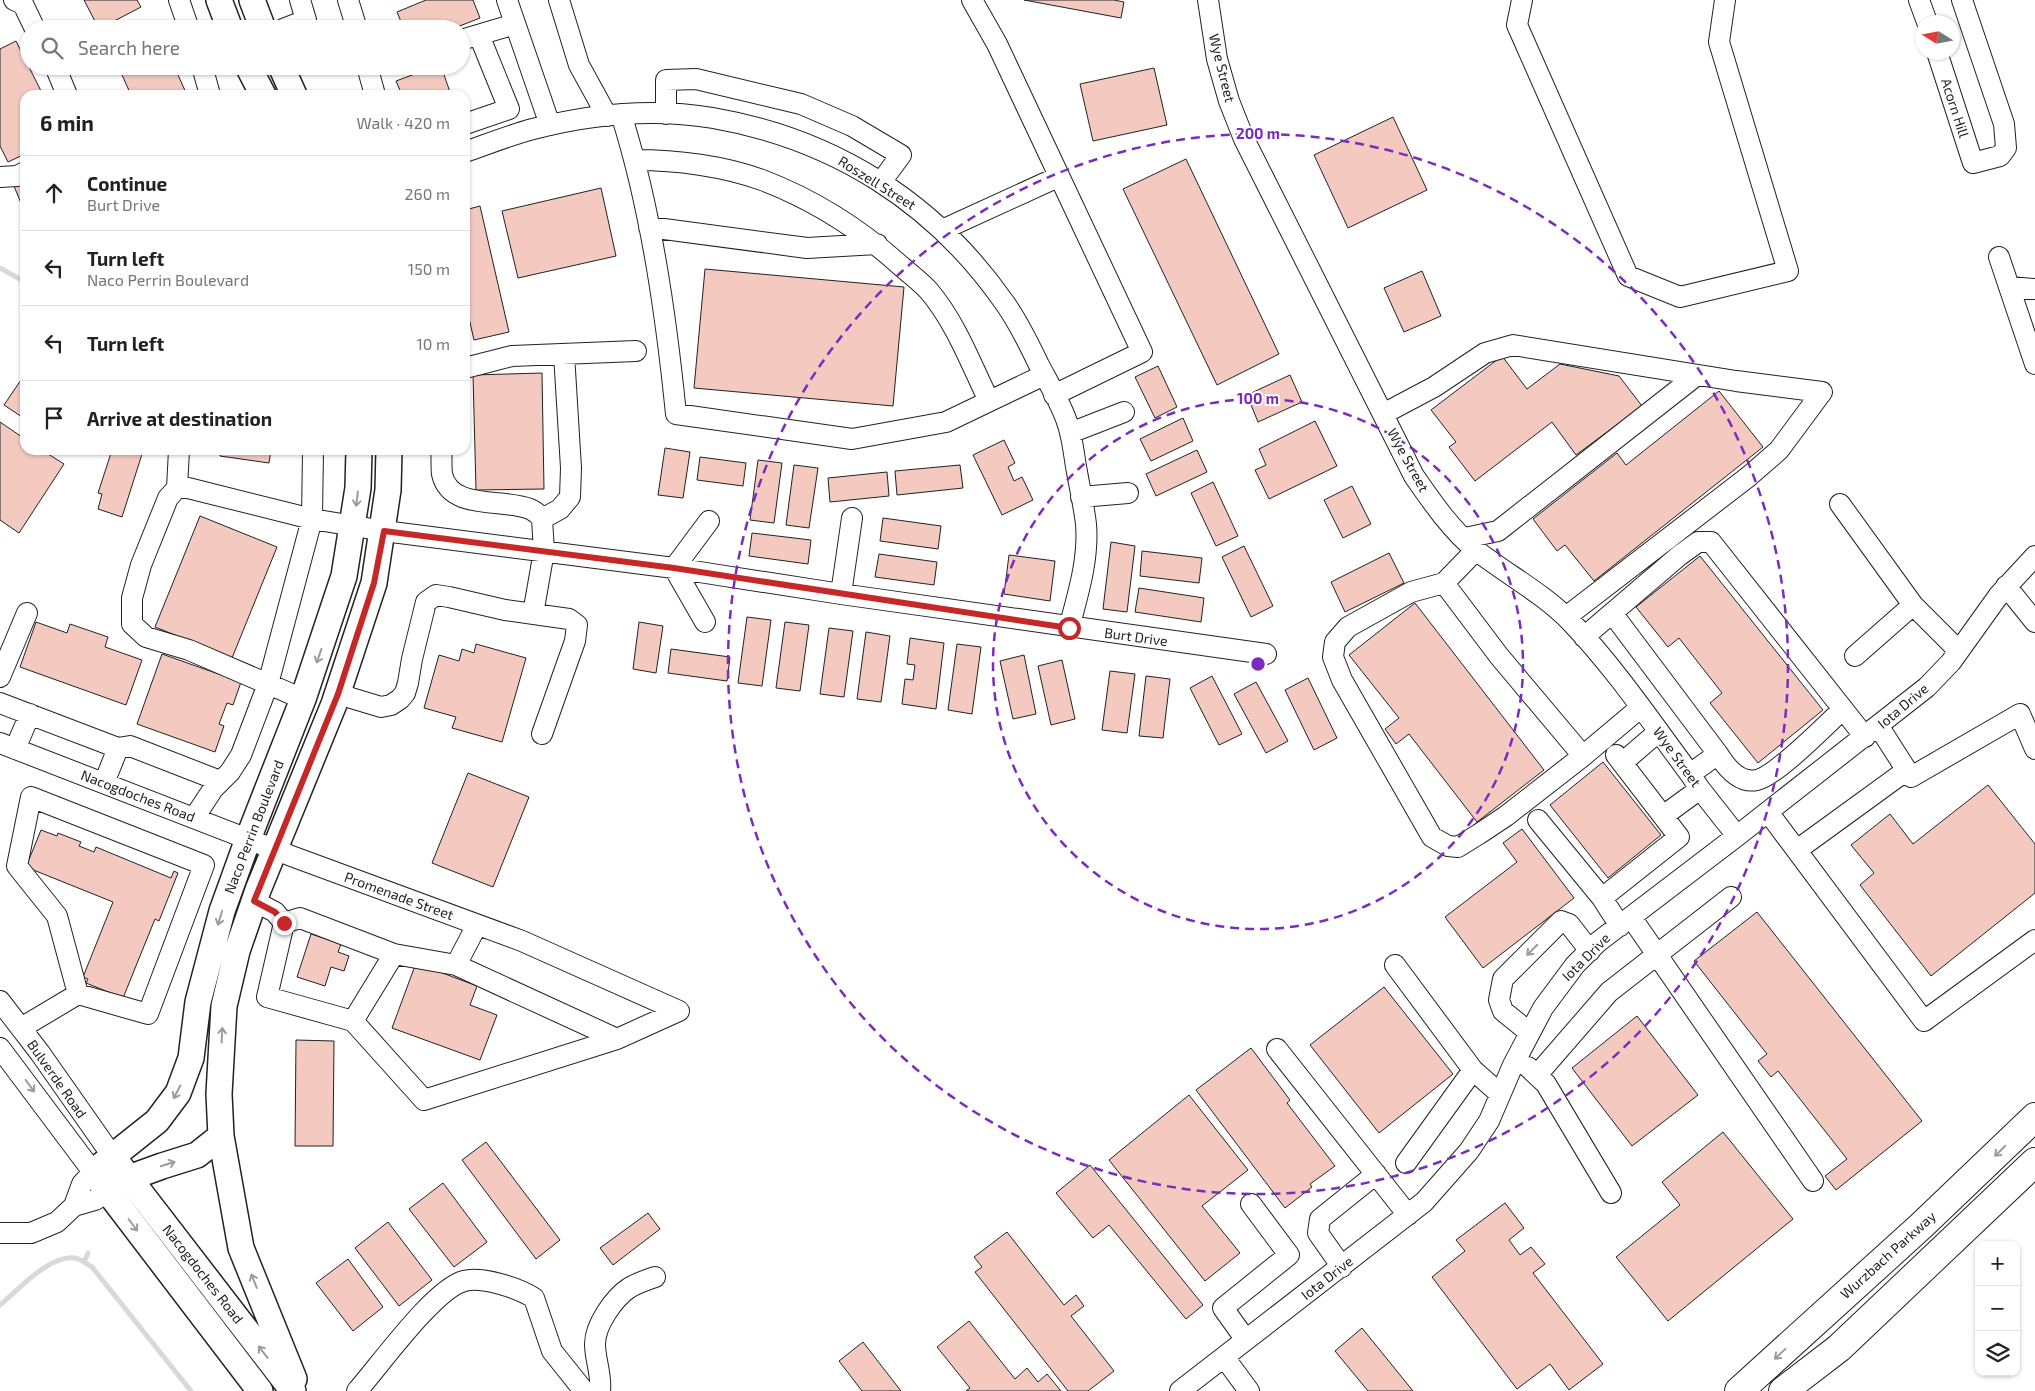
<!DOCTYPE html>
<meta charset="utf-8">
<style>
:root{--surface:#fff;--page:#f6f6f6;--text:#222;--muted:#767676;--line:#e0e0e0}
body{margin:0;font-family:"Exo 2",sans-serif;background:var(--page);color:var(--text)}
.controls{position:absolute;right:15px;bottom:15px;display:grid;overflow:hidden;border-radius:10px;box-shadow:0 1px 4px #0004}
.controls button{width:45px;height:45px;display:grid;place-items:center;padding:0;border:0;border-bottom:1px solid var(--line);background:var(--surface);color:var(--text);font:25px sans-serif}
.compass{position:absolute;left:1915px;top:15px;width:45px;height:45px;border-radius:50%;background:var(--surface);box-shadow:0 1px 4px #0004;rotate:281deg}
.stop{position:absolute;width:15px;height:15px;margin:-11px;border:4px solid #c62828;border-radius:50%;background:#fff}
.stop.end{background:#c62828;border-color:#fff;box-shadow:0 1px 5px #0008}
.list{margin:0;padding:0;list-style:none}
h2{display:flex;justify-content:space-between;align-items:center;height:65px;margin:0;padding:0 20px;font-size:21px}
h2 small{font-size:16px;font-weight:400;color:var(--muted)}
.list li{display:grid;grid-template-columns:32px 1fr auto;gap:15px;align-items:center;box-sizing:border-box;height:75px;padding:0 20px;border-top:1px solid var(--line)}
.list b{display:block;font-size:19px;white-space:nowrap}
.list p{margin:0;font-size:16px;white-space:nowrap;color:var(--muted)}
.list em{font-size:16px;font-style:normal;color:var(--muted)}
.icon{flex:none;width:28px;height:28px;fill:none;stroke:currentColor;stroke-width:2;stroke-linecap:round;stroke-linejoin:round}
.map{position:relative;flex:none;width:2035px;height:1391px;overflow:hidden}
.search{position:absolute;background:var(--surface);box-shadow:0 1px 4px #0004;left:20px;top:20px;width:450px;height:55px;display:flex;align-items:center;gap:12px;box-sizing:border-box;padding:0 18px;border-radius:28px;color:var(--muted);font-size:19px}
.panel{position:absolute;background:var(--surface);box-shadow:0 1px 4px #0004;left:20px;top:90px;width:450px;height:365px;border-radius:15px}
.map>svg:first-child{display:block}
</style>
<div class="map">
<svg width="2035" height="1391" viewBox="0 0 2035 1391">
<rect width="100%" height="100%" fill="#fff"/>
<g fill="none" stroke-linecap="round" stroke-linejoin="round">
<path stroke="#d9d9d9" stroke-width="5" d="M 0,268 L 25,282
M 84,1262 L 88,1253
M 0,1305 C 18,1290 50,1254 75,1258 C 81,1259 87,1264 92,1267 L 191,1391"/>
</g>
<path fill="#f3c9c0" stroke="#222" d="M 84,0 L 137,0 L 141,7 L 99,29 Z
M 426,0 L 473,0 L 480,18 L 452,29 L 404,29 L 397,12 Z
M 1024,0 L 1114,0 L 1124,2 L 1121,18 Z
M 16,41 L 43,95 L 25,95 L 25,154 L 8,162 L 0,146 L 0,49 Z
M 118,66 L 174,66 L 187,95 L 131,95 Z
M 436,66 L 441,66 L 451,95 L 402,95 L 396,81 Z
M 1154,68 L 1167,125 L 1093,141 L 1080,84 Z
M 1393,117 L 1427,190 L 1348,228 L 1314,155 Z
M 1186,159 L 1279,354 L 1217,385 L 1123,189 Z
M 25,182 L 25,213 L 14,186 Z
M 601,188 L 616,256 L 518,278 L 502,211 Z
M 480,206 L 509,332 L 474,340 L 465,301 L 465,210 Z
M 705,269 L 904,287 L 893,406 L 694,388 Z
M 1422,271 L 1441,316 L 1404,332 L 1384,288 Z
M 1502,356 L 1527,389 L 1560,364 L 1619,376 L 1642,406 L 1576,455 L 1552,422 L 1475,481 L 1449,447 L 1456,442 L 1431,410 Z
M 1158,366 L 1177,407 L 1155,418 L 1135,377 Z
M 542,373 L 544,489 L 476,490 L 473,375 Z
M 25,374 L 25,419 L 4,405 Z
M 1290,375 L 1302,402 L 1258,422 L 1247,395 Z
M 1719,391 L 1763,447 L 1594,581 L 1565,545 L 1557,551 L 1533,519 L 1617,453 L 1626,465 Z
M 1183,418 L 1193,441 L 1151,461 L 1140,439 Z
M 1315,421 L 1337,466 L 1269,499 L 1255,470 L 1266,465 L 1259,449 Z
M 0,422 L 25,439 L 25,450 L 42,450 L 64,464 L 19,533 L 0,520 Z
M 1004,440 L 1015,463 L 1008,467 L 1014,481 L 1022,477 L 1033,500 L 1002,515 L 973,455 Z
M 665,448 L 690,452 L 683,498 L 658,495 Z
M 112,450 L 143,451 L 122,517 L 98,509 L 102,494 L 98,493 Z
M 221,450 L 271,450 L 269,463 L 220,456 Z
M 1197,450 L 1207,472 L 1156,496 L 1146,474 Z
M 700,457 L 746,463 L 743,486 L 697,480 Z
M 758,460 L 782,463 L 774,523 L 750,520 Z
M 794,465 L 818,468 L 809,528 L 786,525 Z
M 960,465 L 963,488 L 897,495 L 895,471 Z
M 887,472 L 889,496 L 830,502 L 828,478 Z
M 1213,482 L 1238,536 L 1216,546 L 1191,493 Z
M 1352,486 L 1371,524 L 1343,538 L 1324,500 Z
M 200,516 L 277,547 L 232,658 L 155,627 Z
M 883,518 L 941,526 L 938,549 L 880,541 Z
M 752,533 L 811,540 L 808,564 L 749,556 Z
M 1111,542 L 1135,546 L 1127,612 L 1103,609 Z
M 1244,546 L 1273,606 L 1251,617 L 1222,557 Z
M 1142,551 L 1202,558 L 1199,583 L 1140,576 Z
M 1389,553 L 1404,583 L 1345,612 L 1331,582 Z
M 879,554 L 937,562 L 934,585 L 875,577 Z
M 1009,555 L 1055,561 L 1050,601 L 1004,594 Z
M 1700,556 L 1823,710 L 1758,763 L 1710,703 L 1722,693 L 1679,638 L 1668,647 L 1636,607 Z
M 1139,588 L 1204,598 L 1201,622 L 1135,612 Z
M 1415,603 L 1544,770 L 1477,822 L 1409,734 L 1396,744 L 1385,729 L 1399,718 L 1349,655 Z
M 747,617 L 771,620 L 762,686 L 738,683 Z
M 36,622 L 67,633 L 70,624 L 108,637 L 105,647 L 142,660 L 126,705 L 20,667 Z
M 639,622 L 663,626 L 656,673 L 633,669 Z
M 785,622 L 809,625 L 800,691 L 776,688 Z
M 829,628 L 853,631 L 844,697 L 820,694 Z
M 866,632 L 890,636 L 881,702 L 857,699 Z
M 910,638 L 944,643 L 936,709 L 902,704 L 905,679 L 913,680 L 915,665 L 907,664 Z
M 476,644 L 526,658 L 502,742 L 452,728 L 456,717 L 424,708 L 439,655 L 459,661 L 462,649 L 474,653 Z
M 957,644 L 981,647 L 972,714 L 948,710 Z
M 671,649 L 730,657 L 727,681 L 668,673 Z
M 162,654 L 241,682 L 233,705 L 227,703 L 219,724 L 224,726 L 215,752 L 137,724 Z
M 1024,655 L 1036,714 L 1013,719 L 1000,661 Z
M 1062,660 L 1075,719 L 1051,725 L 1038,666 Z
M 1110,671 L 1135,674 L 1127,733 L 1102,730 Z
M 1146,676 L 1170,679 L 1163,738 L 1139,736 Z
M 1212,676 L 1242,734 L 1219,745 L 1190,688 Z
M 1308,678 L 1337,738 L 1314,750 L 1285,690 Z
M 1256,682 L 1288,741 L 1266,753 L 1234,694 Z
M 1603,762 L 1661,835 L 1608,878 L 1550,805 Z
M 468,773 L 529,797 L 493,887 L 432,863 Z
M 1988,785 L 2035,844 L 2035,893 L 1931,976 L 1860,885 L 1874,873 L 1851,845 L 1890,814 L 1913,844 Z
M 1522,829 L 1574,898 L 1483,968 L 1445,917 L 1517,862 L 1503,843 Z
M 41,830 L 57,836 L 58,833 L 81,842 L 79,846 L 94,852 L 96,847 L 171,878 L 174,871 L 178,873 L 159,921 L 155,919 L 123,998 L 86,983 L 88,979 L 83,977 L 113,902 L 26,867 Z
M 1757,912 L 1922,1121 L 1836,1190 L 1825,1176 L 1847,1159 L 1778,1071 L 1771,1077 L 1758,1061 L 1767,1054 L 1694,961 Z
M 311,934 L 341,944 L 338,952 L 349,956 L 344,971 L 331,967 L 325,986 L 297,977 Z
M 416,963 L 477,986 L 470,1005 L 497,1015 L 480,1060 L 392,1028 Z
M 1384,987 L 1453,1074 L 1379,1133 L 1310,1045 Z
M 1637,1016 L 1698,1095 L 1632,1146 L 1572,1068 Z
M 296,1040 L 334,1041 L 333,1146 L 295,1146 Z
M 1251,1048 L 1290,1100 L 1287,1103 L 1335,1166 L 1310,1184 L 1312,1187 L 1285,1208 L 1196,1090 Z
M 1189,1095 L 1248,1170 L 1202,1206 L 1240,1253 L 1205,1281 L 1109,1160 Z
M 1723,1132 L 1793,1219 L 1668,1321 L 1616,1257 L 1680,1205 L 1662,1182 Z
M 486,1142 L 560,1240 L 536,1259 L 462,1160 Z
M 1090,1165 L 1203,1305 L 1186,1319 L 1109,1225 L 1093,1238 L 1056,1193 Z
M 443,1183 L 487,1242 L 454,1267 L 409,1209 Z
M 1505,1203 L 1524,1228 L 1509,1240 L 1520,1255 L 1531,1247 L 1545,1264 L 1533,1273 L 1603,1364 L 1569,1390 L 1550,1364 L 1517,1389 L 1432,1277 L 1465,1251 L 1456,1240 Z
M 648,1213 L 660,1229 L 613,1265 L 600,1248 Z
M 388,1222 L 432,1280 L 399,1306 L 355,1248 Z
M 1007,1232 L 1064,1305 L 1076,1295 L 1084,1306 L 1071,1316 L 1114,1371 L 1088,1391 L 1068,1391 L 975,1272 L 982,1267 L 974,1257 Z
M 348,1259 L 383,1307 L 353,1331 L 316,1283 Z
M 969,1321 L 1015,1379 L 1027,1368 L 1038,1382 L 1047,1374 L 1061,1391 L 966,1391 L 970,1388 L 937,1347 Z
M 1362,1328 L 1413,1391 L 1368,1391 L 1335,1351 Z
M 863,1342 L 901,1391 L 862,1391 L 839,1361 Z"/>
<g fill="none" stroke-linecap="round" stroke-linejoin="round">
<g stroke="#222" stroke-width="22">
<path id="minor" d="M 14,0 L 23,4 L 35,29
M 179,0 L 189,29
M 348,0 L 357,29
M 507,0 L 550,125
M 559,0 L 579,65 L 607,116
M 972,0 L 997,44 L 1142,352 L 1054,395
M 1208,0 L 1217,59 L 1229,101 L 1244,139 L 1414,476 C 1432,502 1452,531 1477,551 C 1508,575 1544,594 1571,622 C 1615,668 1652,723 1690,774 L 1700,789 L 1737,836
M 1522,0 L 1517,25 L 1628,276 L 1680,297 L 1788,271 L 1719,42 L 1725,0
M 1919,0 L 1927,22
M 283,29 L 306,20 L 300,0
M 461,40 L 515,24
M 1937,52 L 1973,163 L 2000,156 L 2006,148 L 2004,124 L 1962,0
M 55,66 L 67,95
M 202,66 L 210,95
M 367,66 L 375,95
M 621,114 C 651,209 666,315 676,414 L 852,439 L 946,422 L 1044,375
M 666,114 L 666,80 L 696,79 L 801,104 L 852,126 L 901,155 L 881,182
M 465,124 L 509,109 L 479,35
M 465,152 C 488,144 510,135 533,129 C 591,114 654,108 713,118 C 834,139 934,202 1004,302 C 1018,321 1029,344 1039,365 C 1049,384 1062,405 1068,425 C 1073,440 1074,457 1077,472 C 1080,489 1084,507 1086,524 C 1089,559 1078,594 1069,628
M 636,160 C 676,160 724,166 762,180 C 812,199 861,230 901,266 C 910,274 921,282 929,291 C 956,323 971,364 989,401
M 0,177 L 17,176 L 25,172
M 649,227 L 807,248 L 877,244
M 942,230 L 1058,177
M 1999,257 L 2035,364
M 2009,287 L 2035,289
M 465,368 L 512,356 L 636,351
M 1383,414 L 1434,387 L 1485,353 L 1513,345 L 1736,381 L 1822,392 L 1779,450 L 1748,477 L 1566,617
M 1070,433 L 1124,412
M 441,450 C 442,458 441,466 442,474 C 450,511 503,498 530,509 C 535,511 539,515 542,519 L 544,551 L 533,614
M 177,488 L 179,450
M 1081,497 L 1128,493
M 1840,504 L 1913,605 L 1959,651
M 542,519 L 560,509 L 570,497 L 571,468 L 564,354
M 1465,538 L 1498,531 L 1697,375
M 1444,583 L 1476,550
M 2006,586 L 2035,622
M 841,594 L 852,518
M 1612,613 L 1718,754 C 1726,767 1739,784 1757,780 C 1776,776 1827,724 1843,709
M 705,622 L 674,568 L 709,521
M 1584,637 L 1680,555 L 1698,542 L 1711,542 L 1865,737
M 1855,656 L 1913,605
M 0,677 L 27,613
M 338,694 L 381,707 L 391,705 L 400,699 L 405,693 L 408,683 L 412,659 L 426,602 L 436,595 L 449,597 L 505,610 L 569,619 L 577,625 L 575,641 L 542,734
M 303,699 L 189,650 L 146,637 L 132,624 L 132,598 L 141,565 L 168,498 L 177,488 L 188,488 L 312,519 L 384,531 L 674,568 L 841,594 L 1266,654
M 0,703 L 118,748 L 130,746 L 220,781
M 1879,727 L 1911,777 L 2020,714 L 2035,749
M 0,743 L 294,857 L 522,941 L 679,1011 L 617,1039 L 456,965
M 15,749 L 30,714
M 1583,756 L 1499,656 L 1444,583 L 1411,592 L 1348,627 L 1335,642 L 1333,657 L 1342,680 L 1432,837 L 1448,846 L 1458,847 L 1479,834 L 1506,816 L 1583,756 L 1640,708
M 1622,763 L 1658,732
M 1690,774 L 1718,754
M 104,783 L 118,748
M 1768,812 L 1924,1021 L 2035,940
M 1663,816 L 1700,789
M 194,818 L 213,789 L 230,772 L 241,755 L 268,684 L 312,519 L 313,450
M 1538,820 L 1602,898 L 1620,926
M 1797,850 L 1907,770
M 1602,898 L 1679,837 L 1616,755
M 254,901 L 275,912 L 284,923
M 1631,917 L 1813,1181
M 394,954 L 353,1021 L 267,997 L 284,923 L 300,918 L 394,954 L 456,965 L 477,925
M 1395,965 L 1473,1070 L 1500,1094
M 0,1001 L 40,1053 L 113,1157
M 353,1021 L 424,1100 L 617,1039
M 21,1028 L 78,994 L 148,1014 L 204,865 L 31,797 L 17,866 L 57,916 L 78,994
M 1530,1033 L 1503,1011 L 1499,1000 L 1503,979 L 1561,921 L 1569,924 L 1590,951
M 0,1048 L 93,1172 L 82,1184 L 74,1206 L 57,1222 L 31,1233 L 0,1233
M 1277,1049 L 1408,1215
M 1528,1067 L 1546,1084 L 1611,1193
M 1537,1075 L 1609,992 L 1731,897
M 1406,1163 L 1473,1070
M 74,1206 L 95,1200 L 108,1192
M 1342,1267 L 1318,1233 L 1320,1219 L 1376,1174
M 1246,1340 L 1223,1308 L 1289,1255 L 1251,1204
M 1224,1357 L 1249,1391
M 357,1391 C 380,1365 434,1289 464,1281 C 482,1276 518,1288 534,1298 L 552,1351 L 584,1391
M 600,1391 C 602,1375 595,1360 595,1344 C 595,1325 614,1298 629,1288 C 637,1283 646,1280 655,1277
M 1180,1391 L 1424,1202 L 1469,1151 L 1489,1121 L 1513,1065 L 1543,1008 L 1575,965 L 1598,942 L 1737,836 L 1927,687 L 1951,662 L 1999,595 L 2035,556"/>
</g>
<g stroke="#222" stroke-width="28">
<path id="major" d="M 219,0 L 230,29
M 252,0 L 263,29
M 248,66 L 263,95
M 281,66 L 294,95
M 221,1136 L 241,1248 L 294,1379
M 119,1165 L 293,1391
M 108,1192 L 129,1178 L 162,1166 L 197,1155 L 221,1136 L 219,1094 L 224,1006 L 237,951 L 258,890 L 334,704 L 374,583 L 388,490 L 389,450
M 260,1391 L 93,1172 L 157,1121 L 178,1093 L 191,1058 L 198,1002 L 222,911 L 248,839 L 303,699 L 344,576 L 358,488 L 359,450"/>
</g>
<g stroke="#222" stroke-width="30">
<path id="highway" d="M 1739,1391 L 1921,1226 L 2035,1117
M 1783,1391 L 1839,1348 L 2035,1162"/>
</g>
<use href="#minor" stroke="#fff" stroke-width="20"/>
<use href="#major" stroke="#fff" stroke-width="25"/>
<use href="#highway" stroke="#fff" stroke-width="28"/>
</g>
<defs><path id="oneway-shaft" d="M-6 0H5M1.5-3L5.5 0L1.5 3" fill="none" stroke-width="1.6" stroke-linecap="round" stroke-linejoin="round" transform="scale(1.25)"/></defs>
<g stroke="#9c9c9c">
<use href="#oneway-shaft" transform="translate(357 499) rotate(97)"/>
<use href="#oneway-shaft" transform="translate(319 656) rotate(109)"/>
<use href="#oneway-shaft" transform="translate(220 918) rotate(107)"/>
<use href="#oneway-shaft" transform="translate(1532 950) rotate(135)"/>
<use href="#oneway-shaft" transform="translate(222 1035) rotate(-87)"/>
<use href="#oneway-shaft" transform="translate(30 1086) rotate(54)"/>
<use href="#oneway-shaft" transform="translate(177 1092) rotate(117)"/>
<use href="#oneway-shaft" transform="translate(2000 1151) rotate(135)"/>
<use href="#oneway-shaft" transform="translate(168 1164) rotate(-18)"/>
<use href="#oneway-shaft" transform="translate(133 1225) rotate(53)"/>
<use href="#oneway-shaft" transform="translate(254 1281) rotate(-112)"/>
<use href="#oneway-shaft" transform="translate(263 1352) rotate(-128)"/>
<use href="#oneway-shaft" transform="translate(1780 1354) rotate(137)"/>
</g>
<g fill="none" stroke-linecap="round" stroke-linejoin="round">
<path stroke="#c62828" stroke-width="6" d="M 284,923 L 275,912 L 254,901 L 338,694 L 374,583 L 384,531 L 674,568 L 1069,628"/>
</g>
<g fill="none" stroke="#7b2cbf" stroke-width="2.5" stroke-dasharray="9 6">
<circle cx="1258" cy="664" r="265"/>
<circle cx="1258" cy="664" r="530"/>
</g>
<g text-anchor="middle" stroke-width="4" stroke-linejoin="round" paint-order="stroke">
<g font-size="14" fill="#222" stroke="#fff">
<text transform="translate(1222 68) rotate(76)" y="5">Wye Street</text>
<text transform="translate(1955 108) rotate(72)" y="5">Acorn Hill</text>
<text transform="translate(877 183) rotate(32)" y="5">Roszell Street</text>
<text transform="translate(1408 460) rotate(61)" y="5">Wye Street</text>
<text transform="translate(1136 637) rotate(8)" y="5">Burt Drive</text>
<text transform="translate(1903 706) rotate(-40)" y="5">Iota Drive</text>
<text transform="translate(1677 757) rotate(54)" y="5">Wye Street</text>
<text transform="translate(138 796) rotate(21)" y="5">Nacogdoches Road</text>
<text transform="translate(254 827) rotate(-69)" y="5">Naco Perrin Boulevard</text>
<text transform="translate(399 896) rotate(20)" y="5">Promenade Street</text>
<text transform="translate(1586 957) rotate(-45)" y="5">Iota Drive</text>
<text transform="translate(57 1079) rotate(55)" y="5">Bulverde Road</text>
<text transform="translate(1888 1255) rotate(-42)" y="5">Wurzbach Parkway</text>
<text transform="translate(203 1274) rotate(52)" y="5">Nacogdoches Road</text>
<text transform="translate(1327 1278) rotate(-38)" y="5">Iota Drive</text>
</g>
</g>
<circle cx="1258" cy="664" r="8" fill="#7b2cbf" stroke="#fff" stroke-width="2.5"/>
<g font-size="15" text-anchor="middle" font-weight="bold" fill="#7b2cbf" stroke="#fff" stroke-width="4" stroke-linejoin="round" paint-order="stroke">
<text x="1258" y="139">200 m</text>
<text x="1258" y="404">100 m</text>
</g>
</svg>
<div class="controls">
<button>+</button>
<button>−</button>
<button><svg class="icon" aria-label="layers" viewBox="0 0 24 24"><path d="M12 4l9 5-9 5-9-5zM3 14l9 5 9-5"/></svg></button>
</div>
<svg class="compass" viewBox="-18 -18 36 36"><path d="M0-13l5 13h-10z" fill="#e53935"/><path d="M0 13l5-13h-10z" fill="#767676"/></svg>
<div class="stop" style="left:1069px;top:628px"></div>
<div class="stop end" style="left:284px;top:923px"></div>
<div class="search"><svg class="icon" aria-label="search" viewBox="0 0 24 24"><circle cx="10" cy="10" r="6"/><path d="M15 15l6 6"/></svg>Search here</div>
<section class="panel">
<h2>6 min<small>Walk · 420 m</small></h2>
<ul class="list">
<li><svg class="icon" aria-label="ahead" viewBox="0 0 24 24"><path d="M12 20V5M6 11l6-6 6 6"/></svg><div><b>Continue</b><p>Burt Drive</p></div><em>260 m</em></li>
<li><svg class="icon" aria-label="left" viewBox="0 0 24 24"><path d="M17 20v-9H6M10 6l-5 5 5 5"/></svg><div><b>Turn left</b><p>Naco Perrin Boulevard</p></div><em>150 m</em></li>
<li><svg class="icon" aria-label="left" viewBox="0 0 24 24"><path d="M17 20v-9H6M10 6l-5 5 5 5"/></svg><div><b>Turn left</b></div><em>10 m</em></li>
<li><svg class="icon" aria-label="arrive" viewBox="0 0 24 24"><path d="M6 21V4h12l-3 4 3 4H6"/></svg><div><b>Arrive at destination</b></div></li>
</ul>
</section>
</div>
